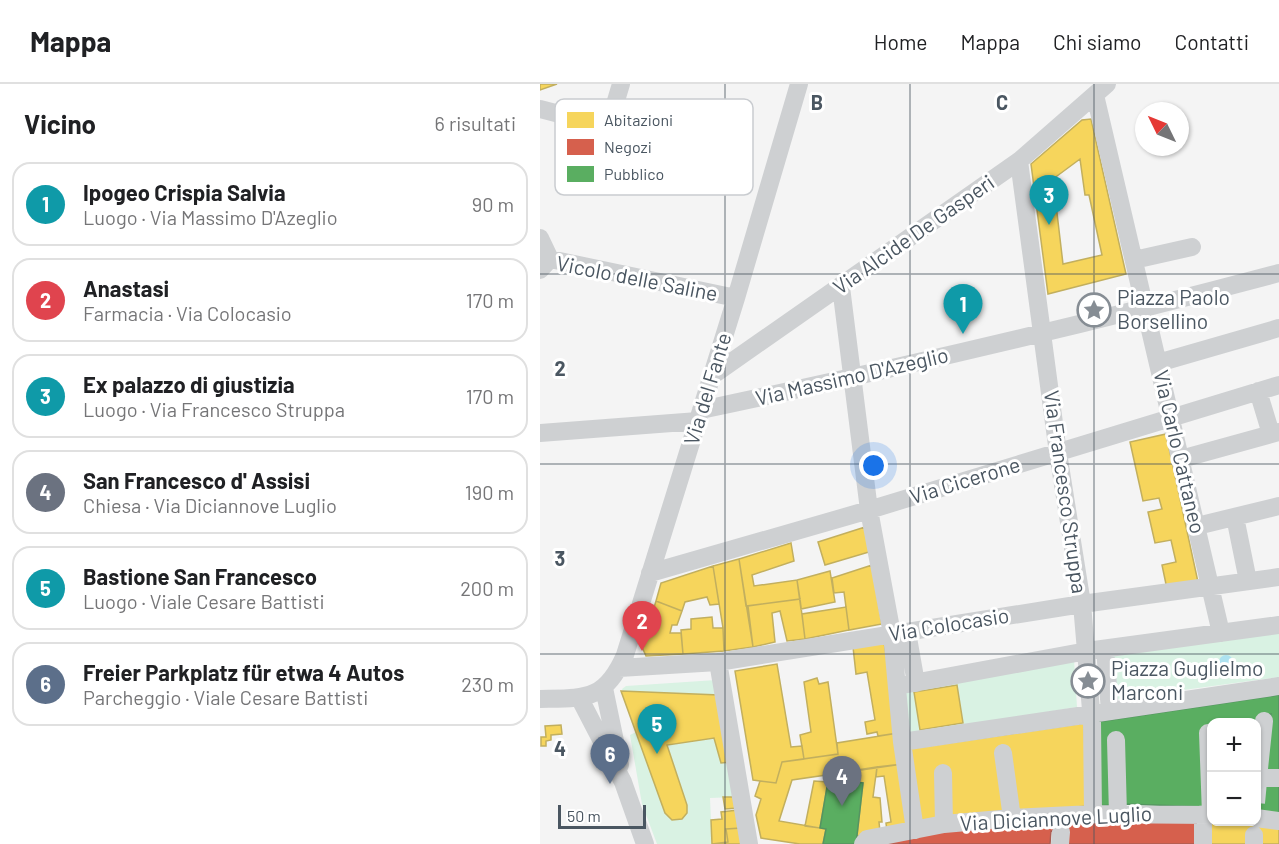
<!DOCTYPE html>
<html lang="it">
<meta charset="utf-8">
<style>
:root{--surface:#fff;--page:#f2f2f2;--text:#202124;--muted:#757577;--line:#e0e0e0;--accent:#b45309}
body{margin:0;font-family:Barlow,sans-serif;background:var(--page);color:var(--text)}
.controls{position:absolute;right:18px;bottom:18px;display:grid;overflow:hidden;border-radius:12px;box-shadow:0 2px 4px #0004}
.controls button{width:54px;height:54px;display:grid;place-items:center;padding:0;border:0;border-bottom:2px solid var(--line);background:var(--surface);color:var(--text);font:30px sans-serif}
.compass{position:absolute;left:595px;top:18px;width:54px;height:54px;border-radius:50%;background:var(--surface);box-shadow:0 2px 4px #0004;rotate:313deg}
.scale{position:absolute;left:18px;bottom:15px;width:88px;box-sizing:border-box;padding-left:6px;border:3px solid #4a5661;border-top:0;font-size:16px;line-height:21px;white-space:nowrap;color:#4a5661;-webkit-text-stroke:4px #fff;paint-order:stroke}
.you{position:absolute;left:334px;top:382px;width:21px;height:21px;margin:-15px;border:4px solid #fff;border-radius:50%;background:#1a73e8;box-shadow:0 0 0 9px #1a73e833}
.badge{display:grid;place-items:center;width:39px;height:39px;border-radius:50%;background:var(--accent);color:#fff;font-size:20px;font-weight:700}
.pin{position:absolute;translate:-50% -50px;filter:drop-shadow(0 2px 3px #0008)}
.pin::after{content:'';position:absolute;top:32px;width:21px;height:18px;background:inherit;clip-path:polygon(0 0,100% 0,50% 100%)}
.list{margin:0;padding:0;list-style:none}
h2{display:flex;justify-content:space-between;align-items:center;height:78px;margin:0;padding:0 24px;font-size:26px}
h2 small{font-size:20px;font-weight:400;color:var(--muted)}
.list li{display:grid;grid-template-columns:39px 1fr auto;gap:18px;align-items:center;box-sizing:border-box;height:84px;margin:0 12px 12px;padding:0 12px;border:2px solid var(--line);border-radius:18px}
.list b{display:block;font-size:22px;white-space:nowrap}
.list p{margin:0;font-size:20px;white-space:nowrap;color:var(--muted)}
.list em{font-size:20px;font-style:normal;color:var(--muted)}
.map{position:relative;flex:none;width:739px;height:760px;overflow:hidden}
header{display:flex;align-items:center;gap:36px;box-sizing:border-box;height:84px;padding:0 30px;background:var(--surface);border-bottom:2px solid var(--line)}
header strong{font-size:28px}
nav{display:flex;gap:33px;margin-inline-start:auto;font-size:21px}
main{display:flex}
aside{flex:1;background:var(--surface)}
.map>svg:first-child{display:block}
</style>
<header>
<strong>Mappa</strong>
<nav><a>Home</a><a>Mappa</a><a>Chi siamo</a><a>Contatti</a></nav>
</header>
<main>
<aside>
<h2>Vicino<small>6 risultati</small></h2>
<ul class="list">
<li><span class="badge" style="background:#0f9aa8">1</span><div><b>Ipogeo Crispia Salvia</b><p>Luogo · Via Massimo D'Azeglio</p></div><em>90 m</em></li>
<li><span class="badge" style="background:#e0444e">2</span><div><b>Anastasi</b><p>Farmacia · Via Colocasio</p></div><em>170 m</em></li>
<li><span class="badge" style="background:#0f9aa8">3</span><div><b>Ex palazzo di giustizia</b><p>Luogo · Via Francesco Struppa</p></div><em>170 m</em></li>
<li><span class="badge" style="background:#6b7280">4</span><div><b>San Francesco d' Assisi</b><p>Chiesa · Via Diciannove Luglio</p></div><em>190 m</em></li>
<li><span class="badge" style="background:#0f9aa8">5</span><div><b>Bastione San Francesco</b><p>Luogo · Viale Cesare Battisti</p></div><em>200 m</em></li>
<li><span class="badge" style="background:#5c6f8a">6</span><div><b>Freier Parkplatz für etwa 4 Autos</b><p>Parcheggio · Viale Cesare Battisti</p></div><em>230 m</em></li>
</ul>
</aside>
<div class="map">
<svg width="739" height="760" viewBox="0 0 739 760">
<rect width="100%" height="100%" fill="#f4f4f4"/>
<path fill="#d9f2e3" d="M 739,547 L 739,593 L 577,615 L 571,571 Z
M 534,575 L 537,623 L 371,651 L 364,606 Z
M 176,596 L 197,713 L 170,714 L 172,760 L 117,760 L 102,720 L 90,651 L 96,648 L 82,605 L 86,602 Z"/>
<path fill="#aee2f0" d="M679 578a7 7 0 1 1 14 0a7 7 0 1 1-14 0Z"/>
<path fill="#f6d55c" stroke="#c2af5e" stroke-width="1.5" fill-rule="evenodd" d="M 0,0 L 17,0 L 0,6 Z
M 551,35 L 586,190 L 508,210 L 491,80 L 542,36 ZM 540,75 L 545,111 L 549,111 L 562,171 L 523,180 L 513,95 Z
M 626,350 L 658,498 L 627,505 L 622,481 L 636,478 L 631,456 L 615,459 L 608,428 L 622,425 L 619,414 L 603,417 L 590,358 Z
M 325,443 L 329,468 L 285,481 L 278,458 Z
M 251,459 L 254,477 L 212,491 L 214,502 L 257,496 L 260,515 L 206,522 L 199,475 Z
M 199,475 L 213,563 L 184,567 L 183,544 L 173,482 Z
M 332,481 L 342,540 L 309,546 L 304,508 L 294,509 L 292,494 Z
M 173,482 L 179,520 L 170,521 L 167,513 L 145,518 L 142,527 L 116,517 L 121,499 Z
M 290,487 L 295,518 L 261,525 L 257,496 Z
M 260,515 L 265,555 L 247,557 L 240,527 L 232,529 L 235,558 L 213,563 L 208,522 Z
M 116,517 L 142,527 L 137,541 L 132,541 L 130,549 L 141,549 L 143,570 L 106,572 L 102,563 Z
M 306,523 L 309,546 L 265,555 L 262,530 Z
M 172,533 L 173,544 L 183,544 L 184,567 L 143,570 L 141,546 L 151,545 L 151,535 Z
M 344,558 L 358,649 L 338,652 L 337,648 L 327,650 L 325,638 L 335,636 L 327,588 L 316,590 L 313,563 Z
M 237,580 L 251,663 L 262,662 L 264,675 L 242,678 L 236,699 L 213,696 L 195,587 Z
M 277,594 L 279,600 L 288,598 L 298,670 L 264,675 L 260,651 L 271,648 L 264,598 Z
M 417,601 L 423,639 L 380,646 L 374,608 Z
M 81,607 L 179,611 L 191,678 L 181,679 L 174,654 L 127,661 L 147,721 L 147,729 L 142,735 L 132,736 L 125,729 Z
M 544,639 L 547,722 L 405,735 L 378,741 L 367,665 Z
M 21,641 L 22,650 L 11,651 L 11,656 L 6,657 L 6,662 L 1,662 L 1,653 L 6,653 L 5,642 Z
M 358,649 L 362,680 L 252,696 L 239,737 L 286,745 L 283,760 L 260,760 L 221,754 L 216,731 L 221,715 L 215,712 L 220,697 L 236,699 L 242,678 L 298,670 L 297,659 Z
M 362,680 L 371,743 L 347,747 L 346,739 L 351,738 L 344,692 L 336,693 L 337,683 Z
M 337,683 L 333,713 L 340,714 L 342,738 L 339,738 L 340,748 L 317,752 L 323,699 L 318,699 L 318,686 Z
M 274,697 L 288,698 L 280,744 L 265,742 Z
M 183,713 L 197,713 L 198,724 L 185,725 Z
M 198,726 L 201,744 L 186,745 L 188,758 L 172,760 L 171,736 L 182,735 L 181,728 Z
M 672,738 L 739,743 L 739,760 L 667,760 Z
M 201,744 L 204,760 L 181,760 L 188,758 L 186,745 Z"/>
<path fill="#d6604d" stroke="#ac5d53" stroke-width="1.5" d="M 656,734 L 657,760 L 525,760 L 526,748 L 511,747 L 510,760 L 333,760 L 428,743 Z"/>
<path fill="#5aae61" stroke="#559461" stroke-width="1.5" d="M 739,611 L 739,689 L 725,690 L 731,630 L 721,632 L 716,638 L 672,638 L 667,723 L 586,720 L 557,722 L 557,638 Z
M 306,687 L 312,690 L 316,698 L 323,699 L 316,760 L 283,760 L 286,745 L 280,744 L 288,697 L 295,697 L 298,691 Z
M 716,698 L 739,698 L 739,730 L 716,728 Z"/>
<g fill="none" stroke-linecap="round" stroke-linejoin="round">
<path stroke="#d2d4d7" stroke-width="18" stroke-dasharray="18 9" stroke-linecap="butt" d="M 716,719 L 718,697"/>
<path stroke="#ced0d2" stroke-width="18" d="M 555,11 L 681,549
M 0,25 L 50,38 L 75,20 L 81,0
M 479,77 L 518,369 L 542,520 L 552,638 L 553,730
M 0,154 L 10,175
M 594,176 L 652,163
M 0,186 L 10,175 L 196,214
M 301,203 L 329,426 L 352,550 L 362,658 L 375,746
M 618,279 L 739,244
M 173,291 L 479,77 L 567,0
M 718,307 L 731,350
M 161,326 C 355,285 548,240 739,189
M 0,349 L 158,337
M 641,375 L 739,348
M 695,433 L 708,497
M 657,442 L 739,422
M 110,489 L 329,426 L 739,301
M 367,548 L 376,599
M 565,565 L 570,627
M 178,578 L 209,760
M 79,584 L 178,578 L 542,520 L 739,493
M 357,602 L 547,567 L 739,541
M 64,604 L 80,681
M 0,615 C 45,614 65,617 85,571 L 196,214 L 259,0
M 40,615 L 83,698 L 105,760
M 576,656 L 578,730
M 362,658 L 739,602
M 463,669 L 472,734
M 403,689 L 404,740
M 718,694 L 724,637
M 718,697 L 718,694 L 739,694
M 663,730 L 663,760
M 671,730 L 668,649 L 672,649
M 716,734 L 739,737
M 323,760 L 327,755 L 404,740 L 472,734 L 553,730 L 672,731
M 520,760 L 521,748
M 714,760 L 714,751"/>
</g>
<path fill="none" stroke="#4a5661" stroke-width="1.5" stroke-opacity="0.55" d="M 185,0 L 185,760M 370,0 L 370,760M 554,0 L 554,760M 0,190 L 739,190M 0,380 L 739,380M 0,570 L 739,570"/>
<defs>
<g id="sight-ring" transform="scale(1.725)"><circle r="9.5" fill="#fff" stroke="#868d94" stroke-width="1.5"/><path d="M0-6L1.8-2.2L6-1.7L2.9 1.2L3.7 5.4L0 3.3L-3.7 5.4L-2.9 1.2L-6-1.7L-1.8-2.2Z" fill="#868d94"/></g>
</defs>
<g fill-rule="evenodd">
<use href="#sight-ring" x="554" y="226"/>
<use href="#sight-ring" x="548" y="597"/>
</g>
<g text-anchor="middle" stroke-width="6" stroke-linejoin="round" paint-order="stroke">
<g font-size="21" fill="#4a5661" stroke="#fff">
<text transform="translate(374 151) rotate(-35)" y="7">Via Alcide De Gasperi</text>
<text transform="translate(97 195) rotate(11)" y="7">Vicolo delle Saline</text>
<text transform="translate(312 293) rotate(-13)" y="7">Via Massimo D'Azeglio</text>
<text transform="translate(168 305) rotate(-73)" y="7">Via del Fante</text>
<text transform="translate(639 368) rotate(77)" y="7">Via Carlo Cattaneo</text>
<text transform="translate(425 397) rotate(-17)" y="7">Via Cicerone</text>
<text transform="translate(525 408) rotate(82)" y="7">Via Francesco Struppa</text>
<text transform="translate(409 541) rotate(-9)" y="7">Via Colocasio</text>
<text transform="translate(516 735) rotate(-3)" y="7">Via Diciannove Luglio</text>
</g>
<g font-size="21" fill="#4a5661" stroke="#fff" text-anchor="start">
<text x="577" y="221">Piazza Paolo<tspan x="577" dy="24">Borsellino</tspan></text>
<text x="571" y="592">Piazza Guglielmo<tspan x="571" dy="24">Marconi</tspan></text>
</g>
</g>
<rect x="15" y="15" width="198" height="96" rx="9" fill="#fff" stroke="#c9ccd0" stroke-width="1.5"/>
<rect x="27" y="28" width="27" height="16" fill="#f6d55c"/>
<rect x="27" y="55" width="27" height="16" fill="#d6604d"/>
<rect x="27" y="82" width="27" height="16" fill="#5aae61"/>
<g font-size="16" fill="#4a5661">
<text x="64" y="42">Abitazioni</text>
<text x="64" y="69">Negozi</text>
<text x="64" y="96">Pubblico</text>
</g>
<g font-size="20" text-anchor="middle" font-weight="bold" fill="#4a5661" stroke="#fff" stroke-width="6" stroke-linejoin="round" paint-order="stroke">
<text x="277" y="26">B</text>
<text x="462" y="26">C</text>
<text x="20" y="292">2</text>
<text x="20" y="482">3</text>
<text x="20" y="672">4</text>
</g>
</svg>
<div class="controls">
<button>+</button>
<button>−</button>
</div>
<svg class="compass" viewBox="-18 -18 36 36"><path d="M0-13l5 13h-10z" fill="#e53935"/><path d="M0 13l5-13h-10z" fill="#757577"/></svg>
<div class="scale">50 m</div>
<div class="you"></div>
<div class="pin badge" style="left:423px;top:250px;background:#0f9aa8">1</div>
<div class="pin badge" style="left:102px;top:567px;background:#e0444e">2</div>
<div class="pin badge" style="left:509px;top:141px;background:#0f9aa8">3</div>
<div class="pin badge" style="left:302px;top:722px;background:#6b7280">4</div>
<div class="pin badge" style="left:117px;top:670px;background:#0f9aa8">5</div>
<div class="pin badge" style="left:70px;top:700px;background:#5c6f8a">6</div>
</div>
</main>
